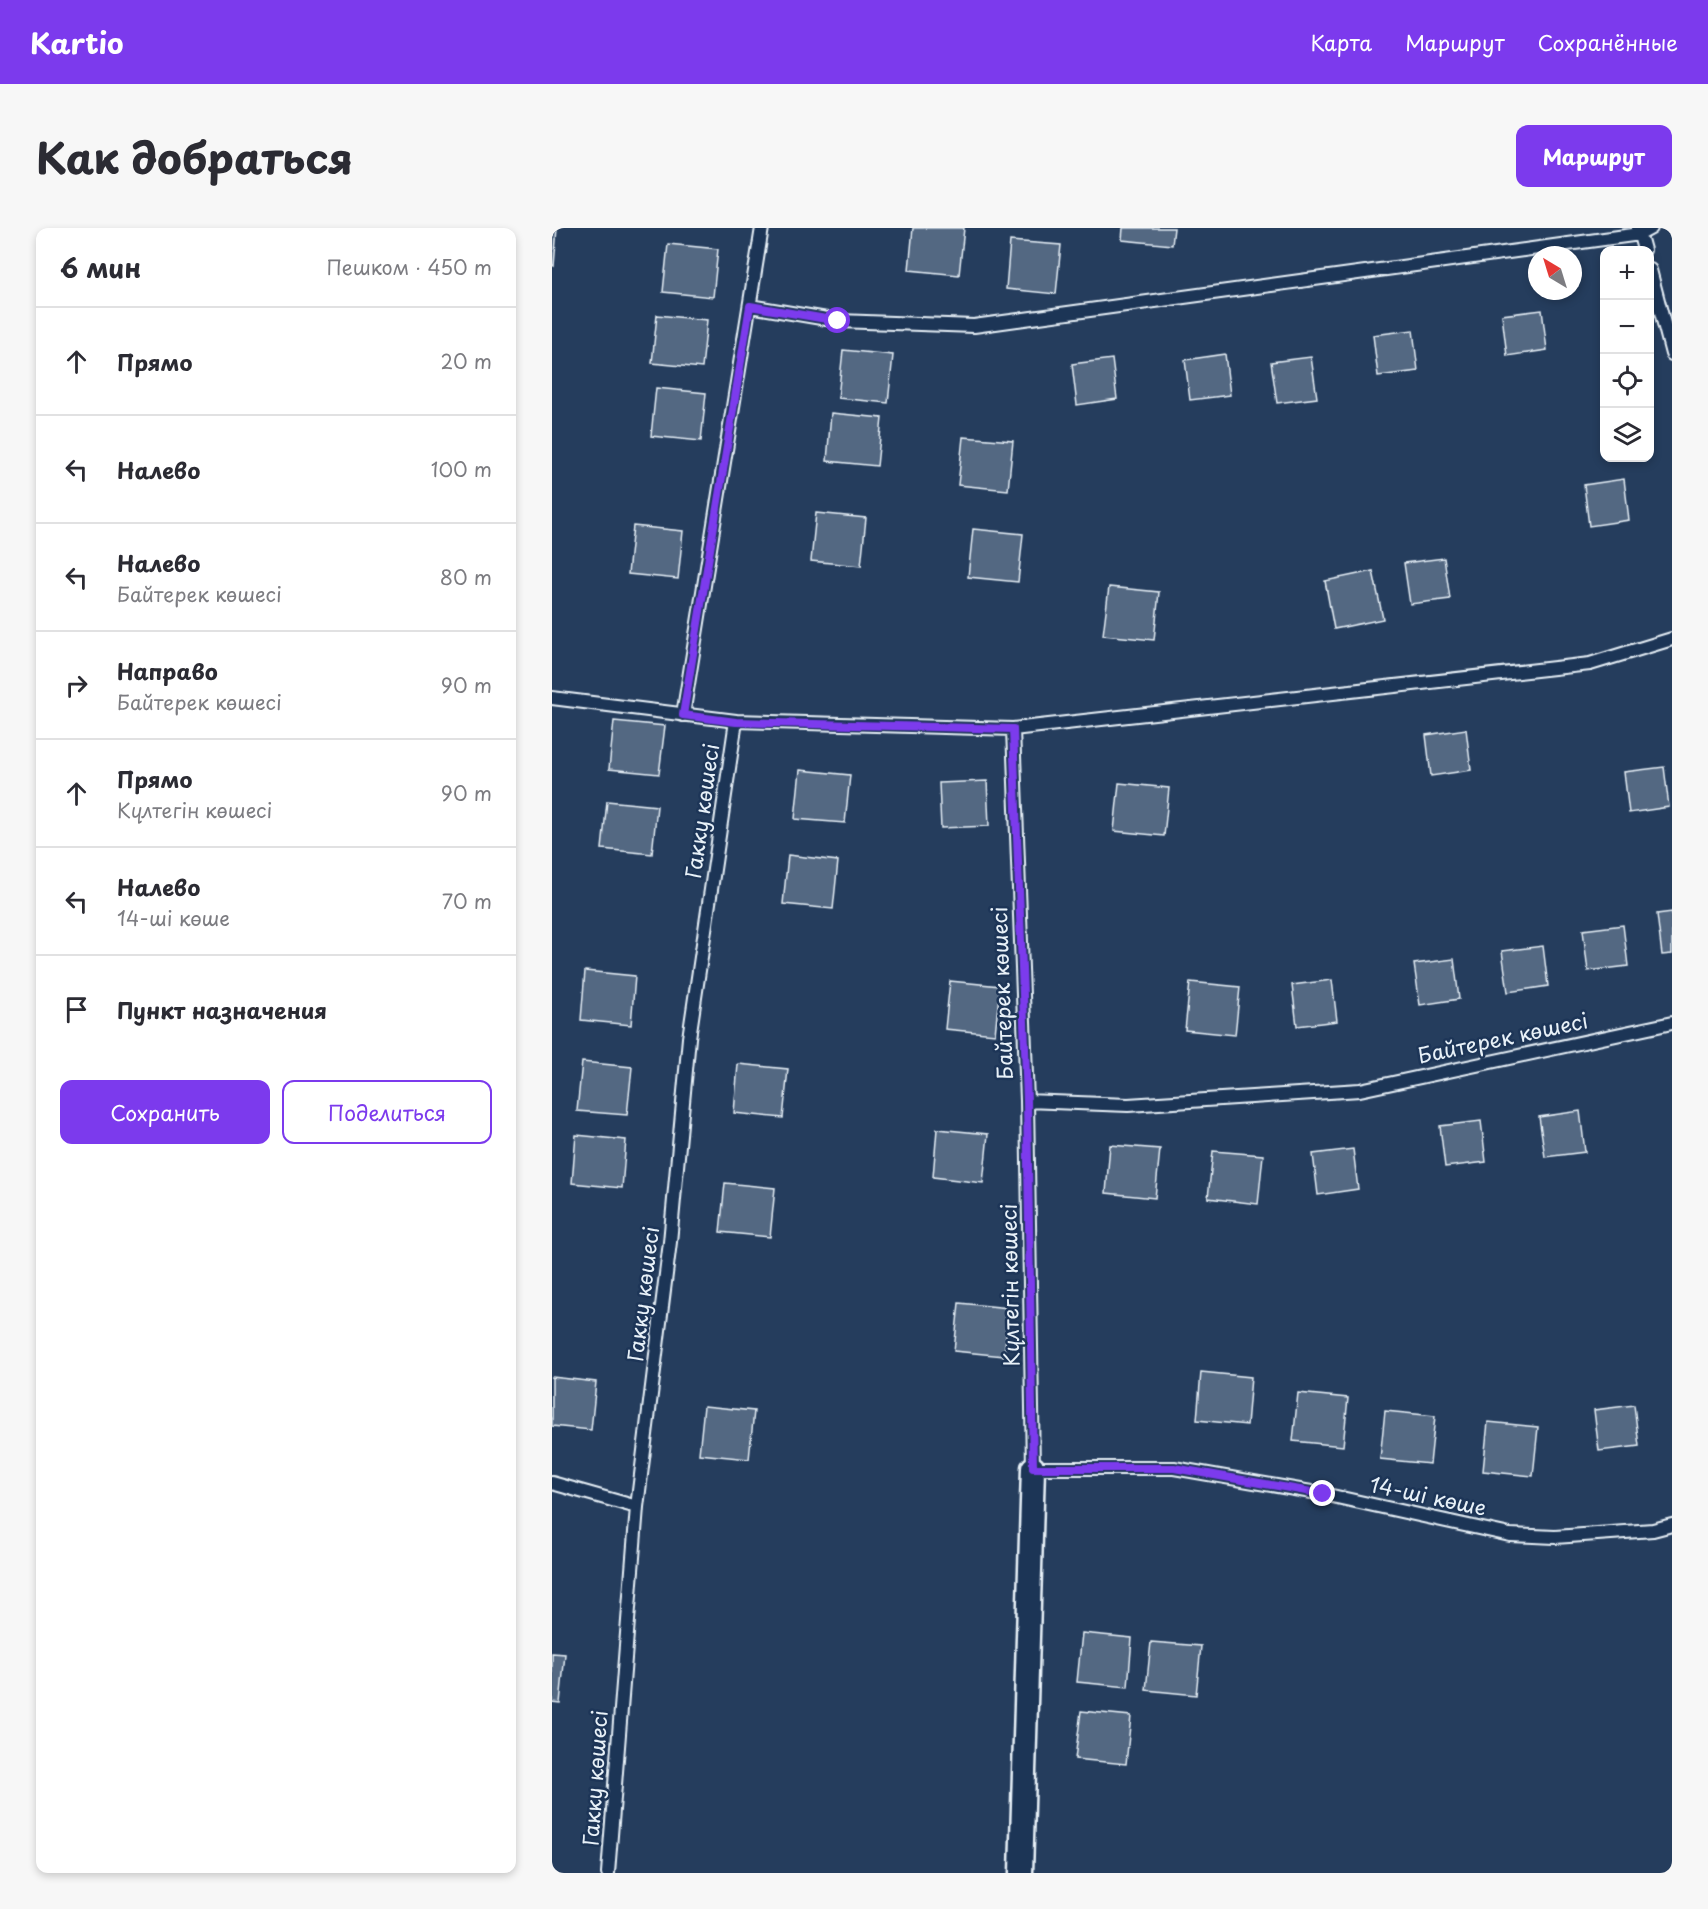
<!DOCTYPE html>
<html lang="ru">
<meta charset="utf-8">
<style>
:root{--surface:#fff;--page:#f7f7f7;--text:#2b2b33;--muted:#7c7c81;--line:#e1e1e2;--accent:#7c3aed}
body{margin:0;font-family:"Playpen Sans",sans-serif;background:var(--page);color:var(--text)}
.controls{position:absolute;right:18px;top:18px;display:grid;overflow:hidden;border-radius:12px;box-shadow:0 3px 9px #0003}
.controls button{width:54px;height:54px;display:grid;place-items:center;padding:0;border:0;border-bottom:2px solid var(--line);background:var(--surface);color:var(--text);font:30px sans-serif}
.compass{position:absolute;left:976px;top:18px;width:54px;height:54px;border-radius:50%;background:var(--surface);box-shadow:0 3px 9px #0003;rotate:322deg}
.stop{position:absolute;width:18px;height:18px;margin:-14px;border:4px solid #7c3aed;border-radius:50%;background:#fff}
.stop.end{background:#7c3aed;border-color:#fff;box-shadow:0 2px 6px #0008}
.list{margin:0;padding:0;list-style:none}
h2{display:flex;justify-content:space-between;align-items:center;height:78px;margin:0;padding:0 24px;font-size:26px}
h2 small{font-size:20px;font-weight:400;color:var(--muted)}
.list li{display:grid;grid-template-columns:39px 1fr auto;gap:18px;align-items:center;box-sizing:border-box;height:108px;padding:0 24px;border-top:2px solid var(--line)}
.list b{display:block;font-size:22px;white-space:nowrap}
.list p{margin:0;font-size:20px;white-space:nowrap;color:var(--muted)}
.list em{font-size:20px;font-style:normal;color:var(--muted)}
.actions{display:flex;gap:12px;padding:18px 24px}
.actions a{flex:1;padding:14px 0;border:2px solid var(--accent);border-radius:12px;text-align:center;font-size:21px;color:var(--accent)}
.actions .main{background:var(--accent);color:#fff}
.icon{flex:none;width:33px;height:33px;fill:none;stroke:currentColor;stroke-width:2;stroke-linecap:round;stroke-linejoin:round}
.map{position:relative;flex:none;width:1120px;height:1645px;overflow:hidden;border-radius:12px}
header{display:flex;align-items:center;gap:36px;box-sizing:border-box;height:84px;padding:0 30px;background:var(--accent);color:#fff}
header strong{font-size:28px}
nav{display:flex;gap:33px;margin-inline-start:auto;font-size:21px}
.intro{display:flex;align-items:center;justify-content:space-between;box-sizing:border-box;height:144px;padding:0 36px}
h1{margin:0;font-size:42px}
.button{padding:15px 27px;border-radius:12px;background:var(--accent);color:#fff;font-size:21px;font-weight:700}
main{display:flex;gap:36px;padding:0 36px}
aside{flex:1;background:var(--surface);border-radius:12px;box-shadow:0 3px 9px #0003}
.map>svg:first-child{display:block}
</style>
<header>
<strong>Kartio</strong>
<nav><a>Карта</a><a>Маршрут</a><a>Сохранённые</a></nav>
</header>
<div class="intro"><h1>Как добраться</h1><a class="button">Маршрут</a></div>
<main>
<aside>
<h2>6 мин<small>Пешком · 450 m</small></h2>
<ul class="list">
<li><svg class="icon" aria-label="ahead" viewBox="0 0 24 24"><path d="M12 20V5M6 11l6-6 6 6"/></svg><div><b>Прямо</b></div><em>20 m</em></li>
<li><svg class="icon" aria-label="left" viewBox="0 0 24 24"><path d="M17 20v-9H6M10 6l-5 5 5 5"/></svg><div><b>Налево</b></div><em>100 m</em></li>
<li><svg class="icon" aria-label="left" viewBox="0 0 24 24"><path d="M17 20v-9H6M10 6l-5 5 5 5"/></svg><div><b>Налево</b><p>Байтерек көшесі</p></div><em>80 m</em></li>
<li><svg class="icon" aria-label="right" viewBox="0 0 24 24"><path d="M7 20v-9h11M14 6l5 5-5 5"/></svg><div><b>Направо</b><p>Байтерек көшесі</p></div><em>90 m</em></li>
<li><svg class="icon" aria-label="ahead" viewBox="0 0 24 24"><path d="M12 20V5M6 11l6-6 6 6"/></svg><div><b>Прямо</b><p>Күлтегін көшесі</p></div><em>90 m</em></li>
<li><svg class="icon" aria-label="left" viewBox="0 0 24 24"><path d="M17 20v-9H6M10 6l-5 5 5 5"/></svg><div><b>Налево</b><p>14-ші көше</p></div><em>70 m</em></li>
<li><svg class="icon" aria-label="arrive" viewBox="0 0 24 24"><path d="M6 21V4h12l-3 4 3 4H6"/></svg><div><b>Пункт назначения</b></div></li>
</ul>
<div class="actions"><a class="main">Сохранить</a><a>Поделиться</a></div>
</aside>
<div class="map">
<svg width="1120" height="1645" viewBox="0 0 1120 1645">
<rect width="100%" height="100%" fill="#253d5d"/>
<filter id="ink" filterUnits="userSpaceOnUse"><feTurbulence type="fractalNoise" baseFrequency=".0167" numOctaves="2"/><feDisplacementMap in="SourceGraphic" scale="12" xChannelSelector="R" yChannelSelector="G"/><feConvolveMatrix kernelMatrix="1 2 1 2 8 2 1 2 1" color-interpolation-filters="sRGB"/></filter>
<g filter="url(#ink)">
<path fill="#536782" stroke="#e8f1f8" stroke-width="1.5" d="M 0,0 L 5,0 L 2,38 L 0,37 Z
M 361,0 L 412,0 L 407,47 L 357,42 Z
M 571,0 L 622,0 L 620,17 L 570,12 Z
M 458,13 L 509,17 L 504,66 L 454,61 Z
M 116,16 L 166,21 L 161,69 L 111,64 Z
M 990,82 L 995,122 L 955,128 L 950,87 Z
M 105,87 L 155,92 L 150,140 L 100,135 Z
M 861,102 L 866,143 L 826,148 L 821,107 Z
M 291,122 L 341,127 L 336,175 L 286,170 Z
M 673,126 L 678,167 L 638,172 L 633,132 Z
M 759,129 L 765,170 L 725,175 L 719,134 Z
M 560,131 L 565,171 L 525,177 L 520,136 Z
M 104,160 L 154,165 L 149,213 L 99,208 Z
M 279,185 L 330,190 L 325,238 L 275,233 Z
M 411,209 L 461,213 L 456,262 L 406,257 Z
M 1072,251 L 1077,292 L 1037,298 L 1032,257 Z
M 264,285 L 314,290 L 309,338 L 259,333 Z
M 81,298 L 131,303 L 126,351 L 76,346 Z
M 421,301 L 471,306 L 466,354 L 416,349 Z
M 892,330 L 898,371 L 858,376 L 852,335 Z
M 821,343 L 831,391 L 782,401 L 773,353 Z
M 557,359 L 607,364 L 602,412 L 551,407 Z
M 62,493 L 113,498 L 107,546 L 57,541 Z
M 914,501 L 919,542 L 879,548 L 874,507 Z
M 1112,539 L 1117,579 L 1077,585 L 1072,544 Z
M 248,542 L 298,547 L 293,595 L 243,591 Z
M 435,553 L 437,598 L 389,600 L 387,555 Z
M 567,555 L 617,560 L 612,608 L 562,603 Z
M 55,573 L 105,578 L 100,626 L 50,621 Z
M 236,627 L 286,633 L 281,681 L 231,676 Z
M 1120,684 L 1120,726 L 1110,727 L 1105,686 Z
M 1071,697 L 1076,738 L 1036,743 L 1031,702 Z
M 991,718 L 996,758 L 956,764 L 950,723 Z
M 902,731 L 907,771 L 868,777 L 862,736 Z
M 33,743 L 83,748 L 79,797 L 29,792 Z
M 780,752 L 785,793 L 745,798 L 740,757 Z
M 398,753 L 448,758 L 443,806 L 393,801 Z
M 638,754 L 688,759 L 683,807 L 633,802 Z
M 30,834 L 80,839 L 75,887 L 25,883 Z
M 186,836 L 236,841 L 231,890 L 182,885 Z
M 1028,883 L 1033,924 L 993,929 L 987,889 Z
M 929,893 L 934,934 L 893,939 L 888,898 Z
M 385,901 L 436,906 L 431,955 L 381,949 Z
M 24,907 L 74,912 L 70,960 L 20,955 Z
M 558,917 L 608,921 L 603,970 L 554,965 Z
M 801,921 L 806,961 L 766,967 L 761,926 Z
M 661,923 L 711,927 L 706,976 L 656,970 Z
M 173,955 L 223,960 L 218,1009 L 168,1004 Z
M 407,1075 L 457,1080 L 452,1128 L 402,1123 Z
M 649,1144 L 699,1149 L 695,1197 L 645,1192 Z
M 0,1149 L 44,1154 L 39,1202 L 0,1198 Z
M 746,1165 L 796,1170 L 791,1218 L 741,1213 Z
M 1082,1177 L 1087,1218 L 1047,1223 L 1042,1182 Z
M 152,1178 L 202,1183 L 197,1231 L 147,1226 Z
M 833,1183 L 883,1188 L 878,1236 L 828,1231 Z
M 936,1194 L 986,1199 L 981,1248 L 931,1243 Z
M 530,1405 L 580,1410 L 576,1459 L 525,1454 Z
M 599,1414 L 649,1418 L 644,1467 L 594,1462 Z
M 0,1425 L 13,1426 L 8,1475 L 0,1474 Z
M 529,1483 L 579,1488 L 574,1536 L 523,1531 Z"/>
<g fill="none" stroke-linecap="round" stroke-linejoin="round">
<g stroke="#e8f1f8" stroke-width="16">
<path id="lane" d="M 1086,0 L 1092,22
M 1098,42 L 1120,126
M 198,78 L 287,93 L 422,98 L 1088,6 L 1099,0
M 0,470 L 184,493 L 461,501 L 475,873 L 576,877 L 808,862 L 1120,795
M 131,487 L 210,0
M 461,501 L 1038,436 L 1120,411
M 475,873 L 481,1240 L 622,1240 L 771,1266 L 958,1307 L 1003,1309 L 1101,1302 L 1120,1297
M 0,1255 L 85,1279
M 56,1645 L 85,1279 L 118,1014 L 137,810 L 184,493"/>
</g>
<g stroke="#e8f1f8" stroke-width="27">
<path id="street" d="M 469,1645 L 481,1240"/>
</g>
<use href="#lane" stroke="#1d3557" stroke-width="12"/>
<use href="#street" stroke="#1d3557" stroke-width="22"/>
</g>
</g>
<g fill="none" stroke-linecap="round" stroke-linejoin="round" filter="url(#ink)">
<path stroke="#7c3aed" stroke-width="8" d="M 286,93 L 198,78 L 131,487 L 184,494 L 461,501 L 475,873 L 481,1240 L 622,1240 L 771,1266"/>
</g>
<g text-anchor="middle" stroke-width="5" stroke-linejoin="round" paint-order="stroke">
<g font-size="21" fill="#e8f1f8" stroke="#1d3557">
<text transform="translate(151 583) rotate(-82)" y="7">Гакку көшесі</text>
<text transform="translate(451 765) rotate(-92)" y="7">Байтерек көшесі</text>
<text transform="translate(951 811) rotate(-12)" y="7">Байтерек көшесі</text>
<text transform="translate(459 1057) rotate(-91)" y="7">Күлтегін көшесі</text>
<text transform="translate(92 1066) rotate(-83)" y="7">Гакку көшесі</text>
<text transform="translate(876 1269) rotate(12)" y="7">14-ші көше</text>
<text transform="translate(44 1550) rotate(-86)" y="7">Гакку көшесі</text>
</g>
</g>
</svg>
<div class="controls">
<button>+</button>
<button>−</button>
<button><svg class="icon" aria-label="locate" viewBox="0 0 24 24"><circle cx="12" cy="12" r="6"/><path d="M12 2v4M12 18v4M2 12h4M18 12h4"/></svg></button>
<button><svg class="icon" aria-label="layers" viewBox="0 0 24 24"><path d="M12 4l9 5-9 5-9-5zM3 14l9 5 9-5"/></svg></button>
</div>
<svg class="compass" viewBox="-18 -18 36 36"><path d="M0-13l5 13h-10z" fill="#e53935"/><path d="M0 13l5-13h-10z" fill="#7c7c81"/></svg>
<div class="stop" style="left:286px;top:93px"></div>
<div class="stop end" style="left:771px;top:1266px"></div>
</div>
</main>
